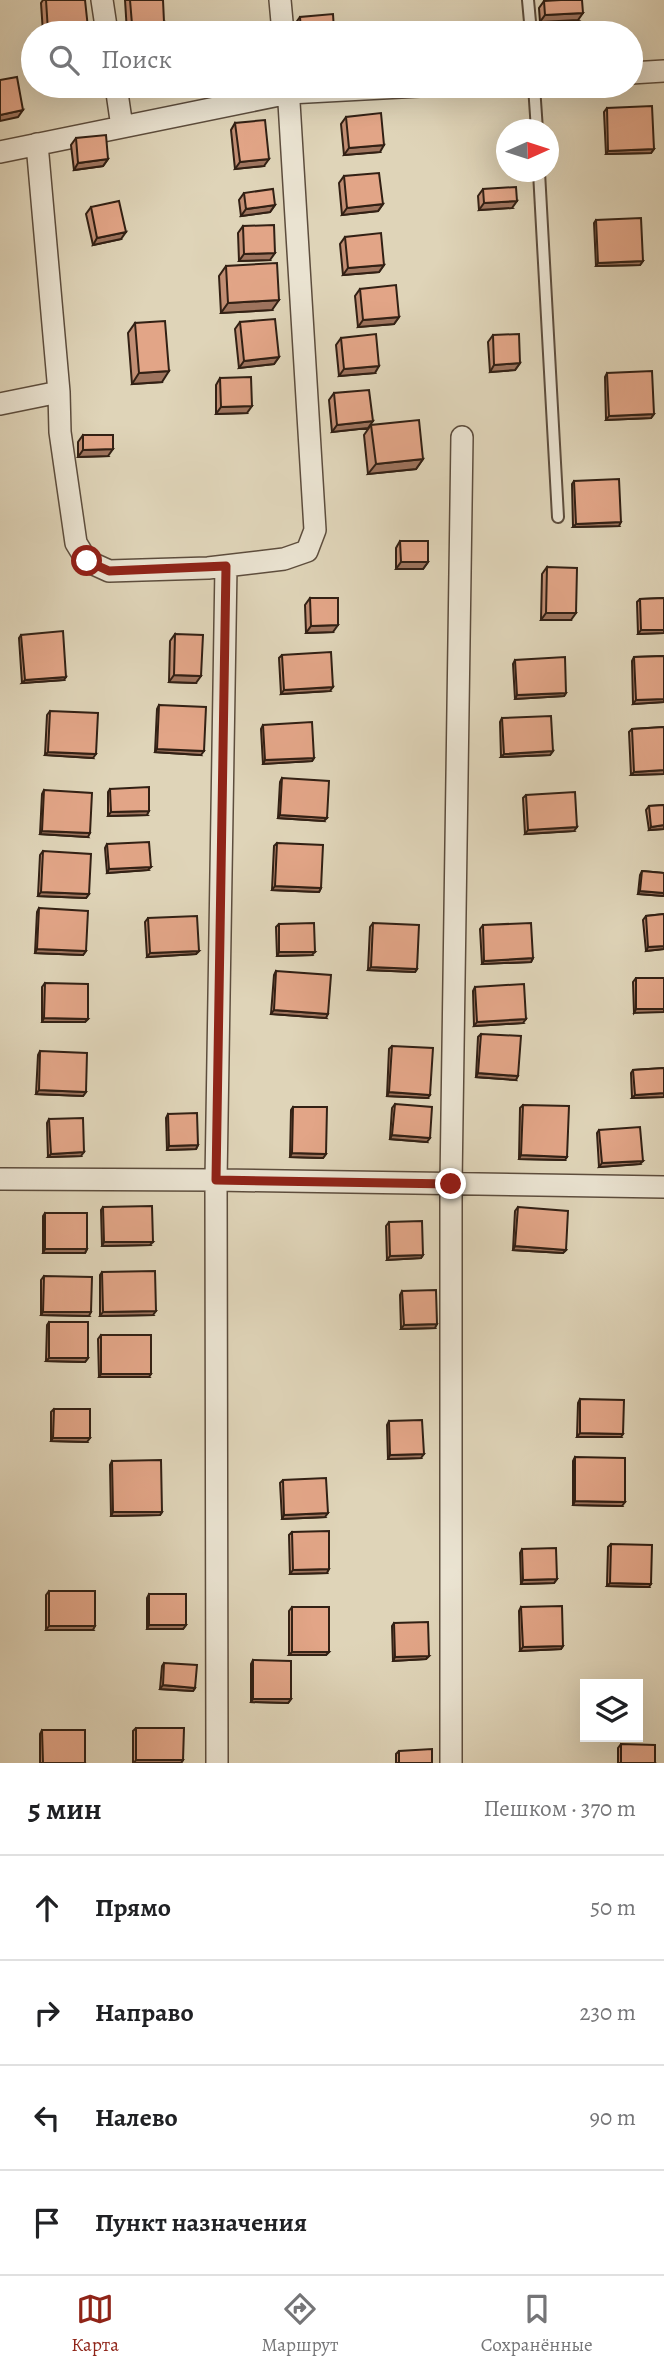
<!DOCTYPE html>
<html lang="ru">
<meta charset="utf-8">
<style>
:root{--surface:#fff;--page:#f6f6f6;--text:#202124;--muted:#757577;--line:#e0e0e0;--accent:#8f2418}
body{margin:0;font-family:Alegreya,serif;background:var(--page);color:var(--text)}
.controls{position:absolute;right:21px;bottom:21px;display:grid;overflow:hidden;border-radius:0px;box-shadow:0 7px 28px #0002}
.controls button{width:63px;height:63px;display:grid;place-items:center;padding:0;border:0;border-bottom:2px solid var(--line);background:var(--surface);color:var(--text);font:35px sans-serif}
.compass{position:absolute;left:496px;top:119px;width:63px;height:63px;border-radius:50%;background:var(--surface);box-shadow:0 7px 28px #0002;rotate:87deg}
.stop{position:absolute;width:21px;height:21px;margin:-16px;border:5px solid #8f2418;border-radius:50%;background:#fff}
.stop.end{background:#8f2418;border-color:#fff;box-shadow:0 2px 7px #0008}
.list{margin:0;padding:0;list-style:none}
h2{display:flex;justify-content:space-between;align-items:center;height:91px;margin:0;padding:0 28px;font-size:30px}
h2 small{font-size:23px;font-weight:400;color:var(--muted)}
.list li{display:grid;grid-template-columns:46px 1fr auto;gap:21px;align-items:center;box-sizing:border-box;height:105px;padding:0 28px;border-top:2px solid var(--line)}
.list b{display:block;font-size:26px;white-space:nowrap}
.list em{font-size:23px;font-style:normal;color:var(--muted)}
.icon{flex:none;width:38px;height:38px;fill:none;stroke:currentColor;stroke-width:2;stroke-linecap:round;stroke-linejoin:round}
.map{position:relative;flex:none;width:664px;height:1763px;overflow:hidden}
.search{position:absolute;background:var(--surface);box-shadow:0 7px 28px #0002;left:21px;right:21px;top:21px;height:77px;display:flex;align-items:center;gap:18px;box-sizing:border-box;padding:0 24px;border-radius:38px;color:var(--muted);font-size:26px}
.sheet{height:511px;background:var(--surface)}
nav{display:flex;justify-content:space-around;align-items:center;box-sizing:border-box;height:98px;border-top:2px solid var(--line);background:var(--surface);font-size:19px;color:var(--muted)}
nav a{display:grid;justify-items:center;gap:4px}
nav .on{color:var(--accent)}
.map>svg:first-child{display:block}
</style>
<div class="map">
<svg width="664" height="1763" viewBox="0 0 664 1763">
<rect width="100%" height="100%" fill="#dfd4b8"/>
<filter id="stains"><feTurbulence type="fractalNoise" baseFrequency=".00286" numOctaves="4"/><feColorMatrix values="0 0 0 0 .2 0 0 0 0 .09 0 0 0 0 .02 0 0 0 .5 -.17"/></filter>
<radialGradient id="worn" r=".72"><stop offset=".6" stop-color="#630" stop-opacity="0"/><stop offset="1" stop-color="#630" stop-opacity=".3"/></radialGradient>
<g fill="none" stroke-linecap="round" stroke-linejoin="round">
<g stroke="#5d4d3d" stroke-width="14">
<path id="service" d="M 528,0 L 531,33
M 534,86 L 537,130
M 539,172 L 558,517"/>
</g>
<g stroke="#5d4d3d" stroke-width="24">
<path id="minor" d="M 102,0 L 107,33
M 280,0 L 283,33
M 631,73 L 664,71
M 116,86 L 122,127
M 37,144 L 59,392 L 60,432 L 76,543 L 87,561 L 109,571 L 208,568 L 284,559 L 307,551 L 315,530 L 288,86
M 0,152 L 289,93 L 420,86
M 0,404 L 59,392
M 0,1179 L 216,1180 L 664,1187
M 217,1763 L 216,1180 L 226,566
M 451,1763 L 451,1184 L 462,437"/>
</g>
<use href="#service" stroke="#eae3d1" stroke-width="10"/>
<use href="#minor" stroke="#eae3d1" stroke-width="21"/>
</g>
<path fill="#c28e74" stroke="#322014" stroke-width="2" d="M 43,0 L 85,0 L 84,33 L 43,33 L 41,3 Z
M 125,0 L 163,0 L 159,29 L 127,32 Z
M 544,1 L 578,20 L 540,22 L 539,8 Z
M 300,17 L 334,30 L 332,33 L 296,33 L 295,24 Z
M 607,108 L 654,149 L 651,153 L 606,154 L 604,112 Z
M 346,117 L 380,152 L 344,155 L 341,124 Z
M 235,123 L 264,166 L 235,169 L 231,130 Z
M 76,138 L 108,159 L 103,166 L 74,170 L 71,145 Z
M 344,176 L 383,204 L 378,211 L 342,215 L 339,183 Z
M 483,189 L 512,208 L 479,210 L 478,196 Z
M 244,193 L 275,205 L 270,212 L 241,216 L 239,200 Z
M 91,207 L 121,239 L 93,245 L 86,214 Z
M 596,220 L 643,261 L 640,265 L 596,266 L 594,223 Z
M 243,226 L 270,260 L 239,261 L 238,233 Z
M 345,237 L 384,265 L 379,272 L 343,275 L 340,244 Z
M 226,266 L 272,310 L 221,313 L 219,276 Z
M 360,289 L 399,317 L 394,324 L 358,327 L 355,296 Z
M 240,322 L 279,357 L 274,364 L 239,368 L 235,329 Z
M 135,323 L 162,382 L 132,384 L 128,333 Z
M 493,335 L 520,363 L 515,370 L 490,372 L 488,342 Z
M 341,338 L 375,373 L 339,376 L 336,345 Z
M 607,373 L 654,414 L 651,418 L 606,420 L 605,377 Z
M 220,378 L 247,413 L 216,414 L 216,385 Z
M 334,393 L 368,428 L 332,432 L 329,400 Z
M 371,425 L 423,459 L 416,469 L 368,474 L 364,435 Z
M 83,435 L 108,456 L 78,457 L 78,442 Z
M 574,481 L 619,526 L 573,527 L 572,484 Z
M 400,541 L 428,562 L 423,569 L 396,569 L 396,548 Z
M 547,567 L 571,620 L 541,620 L 542,574 Z
M 310,598 L 333,632 L 306,633 L 305,605 Z
M 664,598 L 664,633 L 638,634 L 637,602 L 640,599 Z
M 175,634 L 196,683 L 169,682 L 170,641 Z
M 21,635 L 64,680 L 22,683 L 19,638 Z
M 282,655 L 330,691 L 281,694 L 279,658 Z
M 664,656 L 664,702 L 633,704 L 632,661 L 634,657 Z
M 515,660 L 566,693 L 564,696 L 515,699 L 513,664 Z
M 159,705 L 201,755 L 155,752 L 157,709 Z
M 50,711 L 93,758 L 45,755 L 47,715 Z
M 502,718 L 553,751 L 550,755 L 501,757 L 500,722 Z
M 263,725 L 314,758 L 312,761 L 263,764 L 261,729 Z
M 664,727 L 664,774 L 631,775 L 629,732 L 632,729 Z
M 282,778 L 324,821 L 278,818 L 280,782 Z
M 110,789 L 147,815 L 108,816 L 108,792 Z
M 44,790 L 88,837 L 40,834 L 42,794 Z
M 526,795 L 574,831 L 525,834 L 523,798 Z
M 664,805 L 664,829 L 649,830 L 646,810 L 649,806 Z
M 277,843 L 321,888 L 319,892 L 272,890 L 274,846 Z
M 107,844 L 148,870 L 107,873 L 105,848 Z
M 43,851 L 89,894 L 86,898 L 38,896 L 40,855 Z
M 642,871 L 664,873 L 664,896 L 638,894 L 640,875 Z
M 39,908 L 86,951 L 83,955 L 35,953 L 37,912 Z
M 664,914 L 664,949 L 646,951 L 643,920 L 646,916 Z
M 148,918 L 199,951 L 196,954 L 147,957 L 145,922 Z
M 373,923 L 417,969 L 415,972 L 368,970 L 370,927 Z
M 279,924 L 312,955 L 277,956 L 276,927 Z
M 483,925 L 533,958 L 531,962 L 482,964 L 480,929 Z
M 276,971 L 326,1018 L 271,1014 L 274,975 Z
M 636,978 L 664,978 L 634,1013 L 633,982 Z
M 45,983 L 88,1019 L 85,1022 L 42,1022 L 42,987 Z
M 475,987 L 523,1023 L 474,1026 L 473,991 Z
M 481,1034 L 516,1080 L 476,1077 L 478,1037 Z
M 392,1046 L 428,1098 L 387,1096 L 389,1049 Z
M 40,1051 L 86,1092 L 83,1096 L 36,1094 L 38,1055 Z
M 664,1068 L 664,1097 L 632,1098 L 631,1073 L 633,1070 Z
M 395,1104 L 427,1142 L 390,1139 L 392,1108 Z
M 523,1105 L 565,1160 L 519,1159 L 520,1108 Z
M 293,1107 L 326,1154 L 323,1158 L 290,1157 L 291,1110 Z
M 168,1114 L 198,1145 L 196,1149 L 167,1150 L 166,1118 Z
M 49,1119 L 81,1156 L 48,1157 L 47,1123 Z
M 599,1130 L 640,1164 L 599,1167 L 597,1133 Z
M 103,1207 L 150,1245 L 102,1246 L 101,1210 Z
M 518,1207 L 566,1250 L 563,1253 L 513,1250 L 515,1211 Z
M 45,1213 L 87,1249 L 85,1253 L 43,1253 L 43,1216 Z
M 389,1222 L 423,1255 L 421,1258 L 387,1260 L 386,1226 Z
M 102,1272 L 153,1315 L 100,1316 L 100,1275 Z
M 44,1276 L 89,1316 L 41,1315 L 41,1280 Z
M 402,1291 L 435,1328 L 401,1329 L 400,1295 Z
M 49,1322 L 88,1358 L 85,1362 L 46,1361 L 47,1325 Z
M 101,1335 L 149,1377 L 99,1377 L 98,1339 Z
M 580,1399 L 621,1437 L 577,1437 L 578,1403 Z
M 54,1409 L 87,1442 L 51,1441 L 51,1412 Z
M 389,1421 L 421,1458 L 388,1459 L 387,1425 Z
M 575,1457 L 622,1506 L 573,1505 L 573,1461 Z
M 112,1461 L 162,1512 L 160,1515 L 111,1516 L 110,1465 Z
M 283,1480 L 325,1517 L 282,1519 L 280,1483 Z
M 292,1532 L 327,1573 L 290,1574 L 289,1535 Z
M 611,1544 L 649,1587 L 607,1586 L 608,1547 Z
M 522,1549 L 557,1579 L 554,1583 L 521,1584 L 520,1553 Z
M 49,1591 L 93,1630 L 46,1630 L 46,1595 Z
M 149,1594 L 186,1625 L 183,1629 L 147,1629 L 147,1598 Z
M 292,1607 L 329,1652 L 326,1655 L 289,1655 L 289,1611 Z
M 521,1607 L 563,1646 L 561,1649 L 520,1651 L 519,1611 Z
M 394,1623 L 429,1656 L 426,1659 L 393,1661 L 392,1626 Z
M 253,1660 L 291,1699 L 288,1703 L 251,1702 L 251,1664 Z
M 164,1663 L 195,1688 L 193,1691 L 160,1689 L 162,1666 Z
M 136,1728 L 183,1760 L 181,1763 L 133,1763 L 133,1731 Z
M 42,1730 L 85,1763 L 40,1763 L 40,1734 Z
M 621,1744 L 655,1763 L 618,1763 L 618,1748 Z
M 399,1751 L 432,1763 L 396,1763 L 396,1754 Z"/>
<path fill="#9e745e" stroke="#322014" stroke-width="2" d="M 583,13 L 578,20 L 540,22 L 545,15 Z
M 164,22 L 159,29 L 127,32 L 132,24 Z
M 88,28 L 84,33 L 47,33 L 48,31 Z
M 334,30 L 332,33 L 301,33 L 301,32 Z
M 23,110 L 18,117 L 0,121 L 0,115 Z
M 384,145 L 380,152 L 344,155 L 349,148 Z
M 654,149 L 651,153 L 606,154 L 608,151 Z
M 108,159 L 103,166 L 74,170 L 78,163 Z
M 269,159 L 264,166 L 235,169 L 240,162 Z
M 517,201 L 512,208 L 479,210 L 484,203 Z
M 383,204 L 378,211 L 342,215 L 347,208 Z
M 275,205 L 270,212 L 241,216 L 246,209 Z
M 126,232 L 121,239 L 93,245 L 97,238 Z
M 275,253 L 270,260 L 239,261 L 244,254 Z
M 643,261 L 640,265 L 596,266 L 598,263 Z
M 384,265 L 379,272 L 343,275 L 348,268 Z
M 279,300 L 272,310 L 221,313 L 228,303 Z
M 399,317 L 394,324 L 358,327 L 363,320 Z
M 279,357 L 274,364 L 239,368 L 244,361 Z
M 520,363 L 515,370 L 490,372 L 494,365 Z
M 379,366 L 375,373 L 339,376 L 344,369 Z
M 169,371 L 162,382 L 132,384 L 139,373 Z
M 252,406 L 247,413 L 216,414 L 221,407 Z
M 654,414 L 651,418 L 606,420 L 609,416 Z
M 373,421 L 368,428 L 332,432 L 337,425 Z
M 113,449 L 108,456 L 78,457 L 83,450 Z
M 423,459 L 416,469 L 368,474 L 376,464 Z
M 621,522 L 619,526 L 573,527 L 576,524 Z
M 401,562 L 428,562 L 423,569 L 396,569 Z
M 546,613 L 576,613 L 571,620 L 541,620 Z
M 338,625 L 333,632 L 306,633 L 311,626 Z
M 641,630 L 664,630 L 664,633 L 638,634 Z
M 174,675 L 201,676 L 196,683 L 169,682 Z
M 66,677 L 64,680 L 22,683 L 25,680 Z
M 333,687 L 330,691 L 281,694 L 284,690 Z
M 566,693 L 564,696 L 515,699 L 517,695 Z
M 664,699 L 664,702 L 633,704 L 636,700 Z
M 157,749 L 204,751 L 201,755 L 155,752 Z
M 553,751 L 550,755 L 501,757 L 504,754 Z
M 48,752 L 96,754 L 93,758 L 45,755 Z
M 314,758 L 312,761 L 263,764 L 265,760 Z
M 664,770 L 664,774 L 631,775 L 634,772 Z
M 149,811 L 147,815 L 108,816 L 111,812 Z
M 280,815 L 327,818 L 324,821 L 278,818 Z
M 664,825 L 664,829 L 649,830 L 651,827 Z
M 577,827 L 574,831 L 525,834 L 528,830 Z
M 42,831 L 90,833 L 88,837 L 40,834 Z
M 151,867 L 148,870 L 107,873 L 109,869 Z
M 275,886 L 321,888 L 319,892 L 272,890 Z
M 640,891 L 664,893 L 664,896 L 638,894 Z
M 41,892 L 89,894 L 86,898 L 38,896 Z
M 664,946 L 664,949 L 646,951 L 648,947 Z
M 37,949 L 86,951 L 83,955 L 35,953 Z
M 199,951 L 196,954 L 147,957 L 150,953 Z
M 279,952 L 315,952 L 312,955 L 277,956 Z
M 533,958 L 531,962 L 482,964 L 484,961 Z
M 371,967 L 417,969 L 415,972 L 368,970 Z
M 636,1009 L 664,1009 L 664,1012 L 634,1013 Z
M 274,1010 L 328,1014 L 326,1018 L 271,1014 Z
M 44,1018 L 88,1019 L 85,1022 L 42,1022 Z
M 526,1019 L 523,1023 L 474,1026 L 477,1022 Z
M 478,1073 L 518,1076 L 516,1080 L 476,1077 Z
M 39,1090 L 86,1092 L 83,1096 L 36,1094 Z
M 389,1092 L 430,1095 L 428,1098 L 387,1096 Z
M 664,1093 L 664,1097 L 632,1098 L 635,1095 Z
M 392,1135 L 430,1138 L 427,1142 L 390,1139 Z
M 198,1145 L 196,1149 L 167,1150 L 169,1146 Z
M 84,1152 L 81,1156 L 48,1157 L 51,1154 Z
M 292,1153 L 326,1154 L 323,1158 L 290,1157 Z
M 521,1155 L 567,1157 L 565,1160 L 519,1159 Z
M 643,1161 L 640,1164 L 599,1167 L 602,1163 Z
M 104,1242 L 153,1242 L 150,1245 L 102,1246 Z
M 515,1246 L 566,1250 L 563,1253 L 513,1250 Z
M 45,1249 L 87,1249 L 85,1253 L 43,1253 Z
M 423,1255 L 421,1258 L 387,1260 L 390,1256 Z
M 156,1311 L 153,1315 L 100,1316 L 103,1312 Z
M 43,1312 L 91,1312 L 89,1316 L 41,1315 Z
M 437,1324 L 435,1328 L 401,1329 L 404,1325 Z
M 49,1358 L 88,1358 L 85,1362 L 46,1361 Z
M 101,1374 L 151,1374 L 149,1377 L 99,1377 Z
M 580,1433 L 623,1434 L 621,1437 L 577,1437 Z
M 53,1438 L 90,1438 L 87,1442 L 51,1441 Z
M 424,1454 L 421,1458 L 388,1459 L 390,1455 Z
M 575,1501 L 625,1502 L 622,1506 L 573,1505 Z
M 113,1512 L 162,1512 L 160,1515 L 111,1516 Z
M 328,1513 L 325,1517 L 282,1519 L 284,1515 Z
M 329,1569 L 327,1573 L 290,1574 L 293,1570 Z
M 557,1579 L 554,1583 L 521,1584 L 523,1580 Z
M 610,1583 L 651,1584 L 649,1587 L 607,1586 Z
M 149,1625 L 186,1625 L 183,1629 L 147,1629 Z
M 49,1626 L 95,1626 L 93,1630 L 46,1630 Z
M 563,1646 L 561,1649 L 520,1651 L 523,1647 Z
M 292,1652 L 329,1652 L 326,1655 L 289,1655 Z
M 429,1656 L 426,1659 L 393,1661 L 395,1657 Z
M 163,1685 L 195,1688 L 193,1691 L 160,1689 Z
M 253,1699 L 291,1699 L 288,1703 L 251,1702 Z
M 136,1760 L 183,1760 L 181,1763 L 134,1763 Z"/>
<path fill="#e2a587" stroke="#322014" stroke-width="2" d="M 46,0 L 85,0 L 88,28 L 48,31 Z
M 130,0 L 163,0 L 164,22 L 132,24 Z
M 561,0 L 582,0 L 583,13 L 545,15 L 544,1 Z
M 333,14 L 334,30 L 301,32 L 300,17 Z
M 17,77 L 23,110 L 0,115 L 0,80 Z
M 652,106 L 654,149 L 608,151 L 607,108 Z
M 381,113 L 384,145 L 349,148 L 346,117 Z
M 265,120 L 269,159 L 240,162 L 235,123 Z
M 106,135 L 108,159 L 78,163 L 76,138 Z
M 379,173 L 383,204 L 347,208 L 344,176 Z
M 516,187 L 517,201 L 484,203 L 483,189 Z
M 273,189 L 275,205 L 246,209 L 244,193 Z
M 119,201 L 126,232 L 97,238 L 91,207 Z
M 641,218 L 643,261 L 598,263 L 596,220 Z
M 274,225 L 275,253 L 244,254 L 243,226 Z
M 381,233 L 384,265 L 348,268 L 345,237 Z
M 277,263 L 279,300 L 228,303 L 226,266 Z
M 396,285 L 399,317 L 363,320 L 360,289 Z
M 275,319 L 279,357 L 244,361 L 240,322 Z
M 165,321 L 169,371 L 139,373 L 135,323 Z
M 376,334 L 379,366 L 344,369 L 341,338 Z
M 519,334 L 520,363 L 494,365 L 493,335 Z
M 652,371 L 654,414 L 609,416 L 607,373 Z
M 251,377 L 252,406 L 221,407 L 220,378 Z
M 369,390 L 373,421 L 337,425 L 334,393 Z
M 419,420 L 423,459 L 376,464 L 371,425 Z
M 83,435 L 113,435 L 113,449 L 83,450 Z
M 619,479 L 621,522 L 576,524 L 574,481 Z
M 400,541 L 428,541 L 428,562 L 401,562 Z
M 547,567 L 577,568 L 576,613 L 546,613 Z
M 310,598 L 338,598 L 338,625 L 311,626 Z
M 664,598 L 664,630 L 641,630 L 640,599 Z
M 63,631 L 66,677 L 25,680 L 21,635 Z
M 175,634 L 203,635 L 201,676 L 174,675 Z
M 331,652 L 333,687 L 284,690 L 282,655 Z
M 664,656 L 664,699 L 636,700 L 634,657 Z
M 565,657 L 566,693 L 517,695 L 515,660 Z
M 159,705 L 206,707 L 204,751 L 157,749 Z
M 50,711 L 98,713 L 96,754 L 48,752 Z
M 551,716 L 553,751 L 504,754 L 502,718 Z
M 312,722 L 314,758 L 265,760 L 263,725 Z
M 664,727 L 664,770 L 634,772 L 632,729 Z
M 282,778 L 329,781 L 327,818 L 280,815 Z
M 149,787 L 149,811 L 111,812 L 110,789 Z
M 44,790 L 92,793 L 90,833 L 42,831 Z
M 575,792 L 577,827 L 528,830 L 526,795 Z
M 664,805 L 664,825 L 651,827 L 649,806 Z
M 149,842 L 151,867 L 109,869 L 107,844 Z
M 277,843 L 323,845 L 321,888 L 275,886 Z
M 43,851 L 91,854 L 89,894 L 41,892 Z
M 642,871 L 664,873 L 664,893 L 640,891 Z
M 39,908 L 88,911 L 86,951 L 37,949 Z
M 664,914 L 664,946 L 648,947 L 646,916 Z
M 197,916 L 199,951 L 150,953 L 148,918 Z
M 314,923 L 315,952 L 279,952 L 279,924 Z
M 373,923 L 419,925 L 417,969 L 371,967 Z
M 531,923 L 533,958 L 484,961 L 483,925 Z
M 276,971 L 331,975 L 328,1014 L 274,1010 Z
M 636,978 L 664,978 L 664,1009 L 636,1009 Z
M 45,983 L 88,984 L 88,1019 L 44,1018 Z
M 524,984 L 526,1019 L 477,1022 L 475,987 Z
M 481,1034 L 521,1036 L 518,1076 L 478,1073 Z
M 392,1046 L 433,1048 L 430,1095 L 389,1092 Z
M 40,1051 L 87,1053 L 86,1092 L 39,1090 Z
M 664,1068 L 664,1093 L 635,1095 L 633,1070 Z
M 395,1104 L 432,1107 L 430,1138 L 392,1135 Z
M 523,1105 L 569,1106 L 567,1157 L 521,1155 Z
M 293,1107 L 327,1107 L 326,1154 L 292,1153 Z
M 197,1113 L 198,1145 L 169,1146 L 168,1114 Z
M 83,1118 L 84,1152 L 51,1154 L 49,1119 Z
M 640,1127 L 643,1161 L 602,1163 L 599,1130 Z
M 152,1206 L 153,1242 L 104,1242 L 103,1207 Z
M 518,1207 L 568,1211 L 566,1250 L 515,1246 Z
M 45,1213 L 87,1213 L 87,1249 L 45,1249 Z
M 422,1221 L 423,1255 L 390,1256 L 389,1222 Z
M 155,1271 L 156,1311 L 103,1312 L 102,1272 Z
M 44,1276 L 92,1277 L 91,1312 L 43,1312 Z
M 436,1290 L 437,1324 L 404,1325 L 402,1291 Z
M 49,1322 L 88,1322 L 88,1358 L 49,1358 Z
M 101,1335 L 151,1335 L 151,1374 L 101,1374 Z
M 580,1399 L 624,1400 L 623,1434 L 580,1433 Z
M 54,1409 L 90,1409 L 90,1438 L 53,1438 Z
M 422,1420 L 424,1454 L 390,1455 L 389,1421 Z
M 575,1457 L 625,1458 L 625,1502 L 575,1501 Z
M 161,1460 L 162,1512 L 113,1512 L 112,1461 Z
M 326,1478 L 328,1513 L 284,1515 L 283,1480 Z
M 329,1531 L 329,1569 L 293,1570 L 292,1532 Z
M 611,1544 L 652,1545 L 651,1584 L 610,1583 Z
M 556,1548 L 557,1579 L 523,1580 L 522,1549 Z
M 49,1591 L 95,1591 L 95,1626 L 49,1626 Z
M 149,1594 L 186,1594 L 186,1625 L 149,1625 Z
M 562,1606 L 563,1646 L 523,1647 L 521,1607 Z
M 292,1607 L 329,1607 L 329,1652 L 292,1652 Z
M 428,1622 L 429,1656 L 395,1657 L 394,1623 Z
M 253,1660 L 291,1661 L 291,1699 L 253,1699 Z
M 164,1663 L 197,1665 L 195,1688 L 163,1685 Z
M 136,1728 L 184,1728 L 183,1760 L 136,1760 Z
M 42,1730 L 85,1730 L 85,1763 L 43,1763 Z
M 621,1744 L 655,1745 L 655,1763 L 621,1763 Z
M 432,1749 L 432,1763 L 399,1763 L 399,1751 Z"/>
<g fill="none" stroke-linecap="round" stroke-linejoin="round">
<path stroke="#8f2418" stroke-width="9" d="M 87,561 L 109,571 L 226,566 L 216,1180 L 451,1184"/>
</g>
<rect width="100%" height="100%" filter="url(#stains)"/>
<rect width="100%" height="100%" fill="url(#worn)"/>
</svg>
<div class="controls">
<button><svg class="icon" aria-label="layers" viewBox="0 0 24 24"><path d="M12 4l9 5-9 5-9-5zM3 14l9 5 9-5"/></svg></button>
</div>
<svg class="compass" viewBox="-18 -18 36 36"><path d="M0-13l5 13h-10z" fill="#e53935"/><path d="M0 13l5-13h-10z" fill="#757577"/></svg>
<div class="stop" style="left:87px;top:561px"></div>
<div class="stop end" style="left:451px;top:1184px"></div>
<div class="search"><svg class="icon" aria-label="search" viewBox="0 0 24 24"><circle cx="10" cy="10" r="6"/><path d="M15 15l6 6"/></svg>Поиск</div>
</div>
<section class="sheet">
<h2>5 мин<small>Пешком · 370 m</small></h2>
<ul class="list">
<li><svg class="icon" aria-label="ahead" viewBox="0 0 24 24"><path d="M12 20V5M6 11l6-6 6 6"/></svg><div><b>Прямо</b></div><em>50 m</em></li>
<li><svg class="icon" aria-label="right" viewBox="0 0 24 24"><path d="M7 20v-9h11M14 6l5 5-5 5"/></svg><div><b>Направо</b></div><em>230 m</em></li>
<li><svg class="icon" aria-label="left" viewBox="0 0 24 24"><path d="M17 20v-9H6M10 6l-5 5 5 5"/></svg><div><b>Налево</b></div><em>90 m</em></li>
<li><svg class="icon" aria-label="arrive" viewBox="0 0 24 24"><path d="M6 21V4h12l-3 4 3 4H6"/></svg><div><b>Пункт назначения</b></div></li>
</ul>
</section>
<nav>
<a class="on"><svg class="icon" aria-label="map" viewBox="0 0 24 24"><path d="M3 6l6-2 6 2 6-2v14l-6 2-6-2-6 2zM9 4v14M15 6v14"/></svg>Карта</a>
<a><svg class="icon" aria-label="directions" viewBox="0 0 24 24"><path d="M12 3l9 9-9 9-9-9zM9 14v-3h6M13 9l2 2-2 2"/></svg>Маршрут</a>
<a><svg class="icon" aria-label="saved" viewBox="0 0 24 24"><path d="M7 4h10v16l-5-4-5 4z"/></svg>Сохранённые</a>
</nav>
